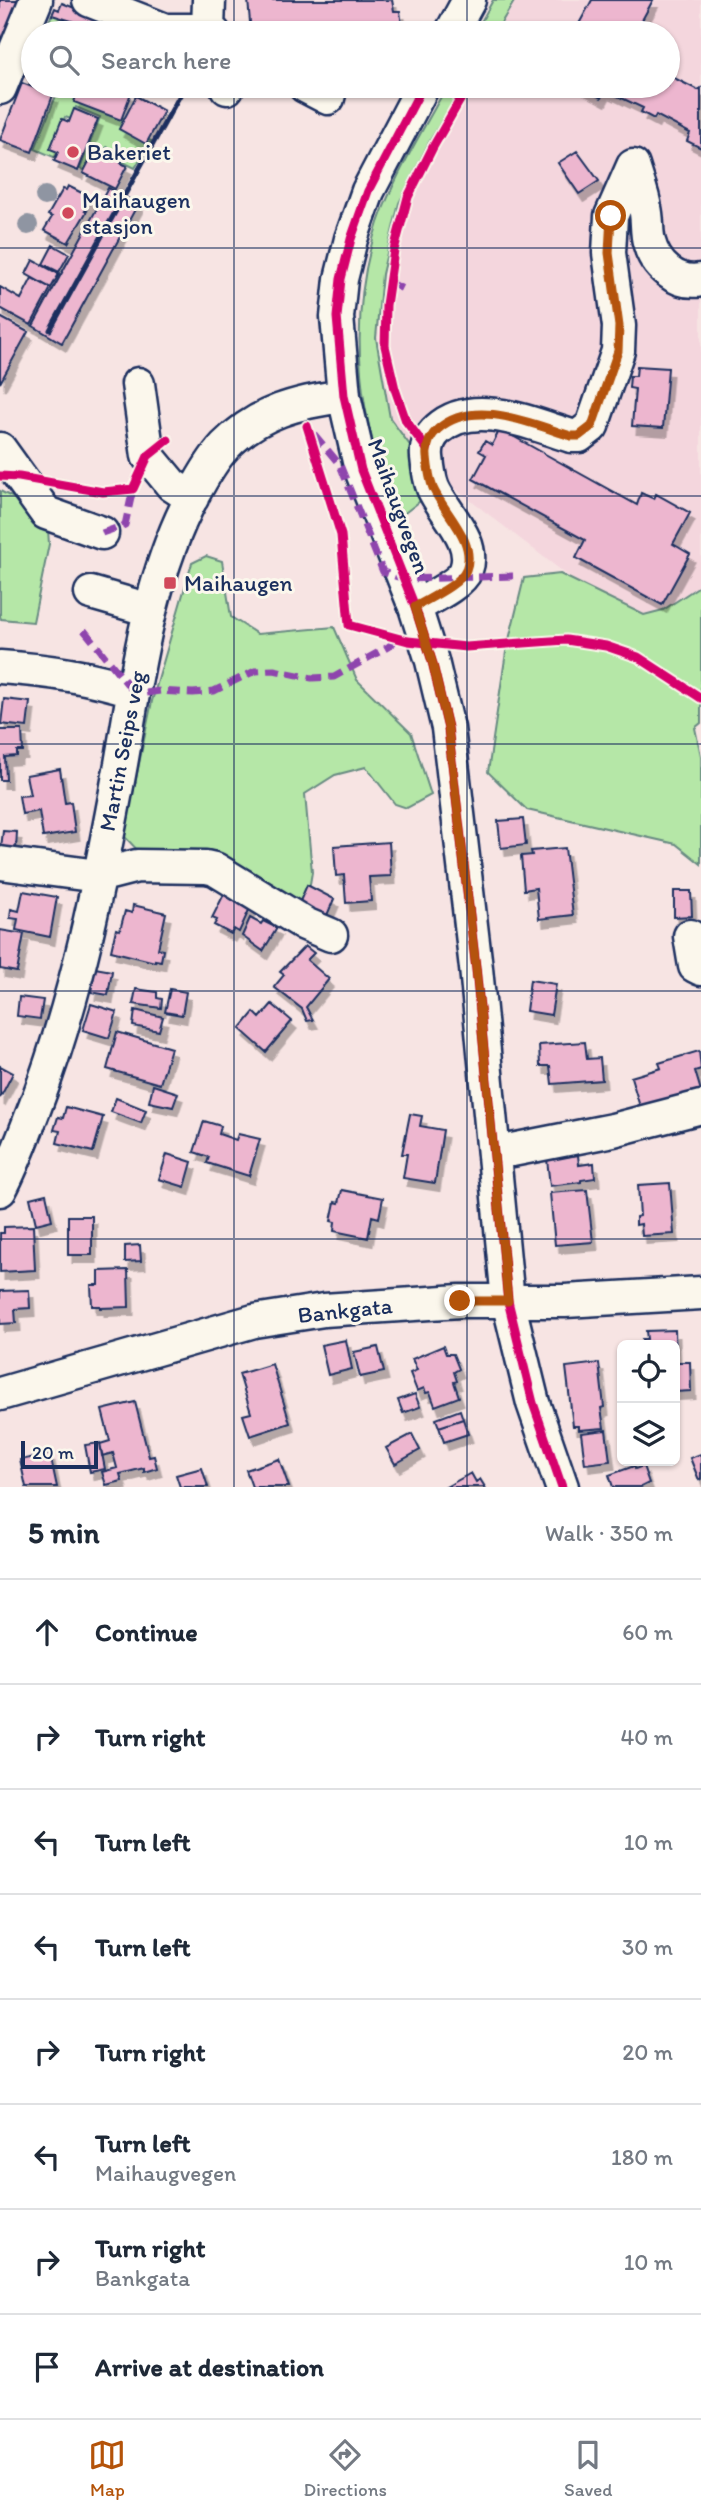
<!DOCTYPE html>
<meta charset="utf-8">
<style>
:root{--surface:#fff;--page:#f6f6f7;--text:#1f2937;--muted:#747a83;--line:#e0e1e3;--accent:#b45309}
body{margin:0;font-family:Itim,sans-serif;background:var(--page);color:var(--text)}
.controls{position:absolute;right:21px;bottom:21px;display:grid;overflow:hidden;border-radius:10px;box-shadow:0 2px 5px #0004}
.controls button{width:63px;height:63px;display:grid;place-items:center;padding:0;border:0;border-bottom:2px solid var(--line);background:var(--surface);color:var(--text);font:35px sans-serif}
.scale{position:absolute;left:21px;bottom:18px;width:77px;box-sizing:border-box;padding-left:7px;border:4px solid #1b2f5e;border-top:0;font-size:19px;line-height:24px;white-space:nowrap;color:#1b2f5e;-webkit-text-stroke:5px #fbf7ec;paint-order:stroke}
.stop{position:absolute;width:21px;height:21px;margin:-16px;border:5px solid #b45309;border-radius:50%;background:#fff}
.stop.end{background:#b45309;border-color:#fff;box-shadow:0 2px 7px #0008}
.list{margin:0;padding:0;list-style:none}
h2{display:flex;justify-content:space-between;align-items:center;height:91px;margin:0;padding:0 28px;font-size:30px}
h2 small{font-size:23px;font-weight:400;color:var(--muted)}
.list li{display:grid;grid-template-columns:46px 1fr auto;gap:21px;align-items:center;box-sizing:border-box;height:105px;padding:0 28px;border-top:2px solid var(--line)}
.list b{display:block;font-size:26px;white-space:nowrap}
.list p{margin:0;font-size:23px;white-space:nowrap;color:var(--muted)}
.list em{font-size:23px;font-style:normal;color:var(--muted)}
.icon{flex:none;width:38px;height:38px;fill:none;stroke:currentColor;stroke-width:2;stroke-linecap:round;stroke-linejoin:round}
.map{position:relative;flex:none;width:701px;height:1487px;overflow:hidden}
.search{position:absolute;background:var(--surface);box-shadow:0 2px 5px #0004;left:21px;right:21px;top:21px;height:77px;display:flex;align-items:center;gap:18px;box-sizing:border-box;padding:0 24px;border-radius:38px;color:var(--muted);font-size:26px}
.sheet{height:931px;background:var(--surface)}
nav{display:flex;justify-content:space-around;align-items:center;box-sizing:border-box;height:98px;border-top:2px solid var(--line);background:var(--surface);font-size:19px;color:var(--muted)}
nav a{display:grid;justify-items:center;gap:4px}
nav .on{color:var(--accent)}
.map>svg:first-child{display:block}
</style>
<div class="map">
<svg width="701" height="1487" viewBox="0 0 701 1487">
<defs>
<filter id="shadow"><feDropShadow dx="4.5" dy="8" stdDeviation="0" flood-color="#0004"/></filter>
</defs>
<rect width="100%" height="100%" fill="#f7e4e3"/>
<filter id="ink" filterUnits="userSpaceOnUse"><feTurbulence type="fractalNoise" baseFrequency=".0143" numOctaves="2"/><feDisplacementMap in="SourceGraphic" scale="14" xChannelSelector="R" yChannelSelector="G"/><feConvolveMatrix kernelMatrix="1 2 1 2 8 2 1 2 1" color-interpolation-filters="sRGB"/></filter>
<g filter="url(#ink)">
<path fill="#f4d6dd" d="M 506,0 L 701,0 L 701,628 L 645,635 L 392,440 L 369,335 L 379,247 L 407,172 L 456,86 L 668,86 L 668,33 L 486,33 Z"/>
<path fill="#b5e7a7" stroke="#688b82" stroke-width="2" d="M 493,0 L 515,0 L 495,33 L 475,33 Z
M 52,14 L 74,20 L 74,22 L 96,31 L 101,17 L 112,24 L 109,33 L 72,33 L 48,24 Z
M 41,86 L 80,86 L 76,99 L 124,118 L 121,127 L 151,141 L 135,168 L 123,162 L 126,156 L 107,147 L 104,152 L 97,149 L 86,171 L 80,169 L 100,117 L 76,107 L 71,119 L 65,117 L 54,146 L 59,149 L 56,158 L 35,149 L 57,93 Z
M 447,86 L 463,86 L 429,142 L 399,203 L 382,274 L 376,338 L 390,418 L 417,455 L 424,498 L 401,516 C 395,502 387,487 382,472 C 353,389 351,292 383,209 C 399,169 426,124 447,86 Z
M 0,491 L 47,515 L 49,544 L 33,622 L 1,619 L 0,616 Z
M 206,556 L 222,561 L 231,617 L 257,634 L 334,627 L 357,680 L 411,733 L 431,795 L 407,808 L 395,804 L 366,767 L 335,775 L 305,794 L 312,872 L 307,902 L 294,904 L 217,851 L 143,856 L 124,836 L 152,701 L 192,563 Z
M 560,574 L 644,615 L 663,610 L 701,585 L 701,723 L 695,728 L 701,756 L 701,864 L 676,844 L 527,810 L 488,772 L 506,652 L 524,578 Z"/>
<path fill="#edb6cf" stroke="#1b2f5e" stroke-width="2" filter="url(#shadow)" d="M 0,0 L 18,0 L 0,44 Z
M 248,0 L 392,0 L 394,11 L 400,11 L 403,33 L 314,33 L 313,26 L 251,33 Z
M 592,0 L 653,0 L 635,33 L 574,33 Z
M 62,3 L 100,18 L 94,33 L 71,23 L 72,21 L 52,15 L 55,8 L 59,10 Z
M 668,75 L 698,90 L 701,88 L 701,148 L 687,141 L 690,133 L 656,115 L 654,119 L 641,112 L 643,108 L 605,90 L 601,98 L 579,86 L 668,86 Z
M 22,83 L 53,95 L 32,152 L 0,140 Z
M 80,86 L 112,86 L 131,93 L 121,120 L 74,102 Z
M 136,96 L 164,111 L 146,144 L 119,129 Z
M 74,109 L 98,119 L 78,171 L 54,161 L 58,152 L 50,149 L 62,119 L 69,122 Z
M 105,149 L 123,159 L 121,163 L 127,166 L 115,189 L 83,173 L 95,150 L 102,154 Z
M 577,151 L 599,181 L 579,194 L 558,163 Z
M 68,186 L 92,198 L 85,211 L 87,211 L 68,243 L 44,230 L 52,217 L 48,215 L 63,189 L 66,190 Z
M 108,188 L 138,204 L 62,343 L 33,326 Z
M 53,245 L 69,254 L 59,272 L 43,264 Z
M 33,260 L 59,274 L 51,288 L 26,274 Z
M 32,278 L 51,288 L 31,325 L 0,308 L 0,287 L 21,299 Z
M 0,317 L 28,332 L 0,383 Z
M 637,366 L 668,368 L 663,428 L 632,426 L 635,389 L 629,388 L 630,376 L 636,376 Z
M 500,429 L 637,505 L 641,493 L 654,499 L 656,494 L 690,513 L 673,544 L 690,554 L 662,605 L 576,558 L 585,540 L 473,479 L 486,455 L 479,451 L 485,441 L 492,445 Z
M 4,699 L 30,702 L 27,727 L 1,724 Z
M 0,730 L 22,730 L 23,751 L 17,751 L 17,756 L 5,757 L 6,780 L 0,780 Z
M 60,769 L 65,803 L 71,802 L 75,832 L 43,837 L 39,811 L 22,814 L 19,796 L 30,795 L 26,775 Z
M 523,819 L 526,845 L 501,848 L 498,821 Z
M 3,831 L 17,832 L 16,850 L 1,848 Z
M 389,842 L 391,876 L 369,877 L 371,901 L 346,903 L 344,875 L 336,876 L 334,846 Z
M 565,848 L 573,915 L 539,919 L 536,888 L 524,890 L 521,856 L 532,855 L 531,851 Z
M 307,885 L 334,899 L 325,920 L 297,908 Z
M 23,891 L 57,897 L 50,937 L 16,930 L 18,919 L 10,918 L 11,909 L 19,911 Z
M 674,891 L 691,891 L 692,916 L 674,917 Z
M 224,894 L 250,908 L 239,932 L 234,929 L 231,934 L 214,925 L 217,920 L 212,918 Z
M 133,905 L 166,913 L 158,949 L 163,950 L 161,961 L 155,960 L 155,962 L 111,951 L 116,929 L 120,930 L 125,911 L 132,913 Z
M 250,918 L 261,924 L 263,921 L 277,928 L 263,951 L 242,936 Z
M 0,930 L 24,934 L 17,972 L 0,969 Z
M 305,946 L 314,953 L 307,960 L 329,979 L 306,1007 L 313,1020 L 307,1021 L 302,1009 L 274,987 L 284,975 L 280,972 Z
M 95,968 L 112,971 L 108,995 L 91,992 Z
M 530,980 L 556,984 L 551,1015 L 526,1011 Z
M 136,989 L 157,992 L 157,998 L 162,999 L 161,1008 L 133,1004 Z
M 170,989 L 186,992 L 182,1015 L 165,1012 Z
M 19,997 L 43,1000 L 40,1019 L 17,1016 Z
M 91,1004 L 117,1012 L 109,1038 L 83,1030 Z
M 272,1004 L 292,1021 L 266,1052 L 240,1029 L 254,1012 L 260,1018 Z
M 135,1010 L 163,1017 L 159,1031 L 133,1026 Z
M 117,1032 L 171,1048 L 160,1084 L 107,1069 Z
M 585,1042 L 587,1059 L 600,1058 L 602,1080 L 552,1084 L 550,1066 L 540,1066 L 539,1045 Z
M 699,1051 L 701,1069 L 695,1071 L 701,1091 L 641,1110 L 631,1077 L 661,1068 L 659,1063 Z
M 0,1066 L 13,1073 L 0,1098 Z
M 153,1085 L 178,1093 L 173,1107 L 149,1102 Z
M 116,1098 L 146,1110 L 141,1123 L 111,1112 Z
M 66,1107 L 103,1117 L 93,1152 L 57,1143 L 60,1131 L 54,1130 L 58,1117 L 63,1118 Z
M 410,1114 L 422,1116 L 420,1126 L 443,1130 L 435,1183 L 403,1178 L 407,1154 L 402,1154 Z
M 204,1121 L 221,1126 L 219,1134 L 236,1140 L 238,1134 L 260,1139 L 249,1176 L 207,1163 L 209,1157 L 194,1152 Z
M 167,1154 L 192,1162 L 185,1187 L 159,1179 Z
M 578,1155 L 579,1165 L 594,1163 L 595,1178 L 581,1180 L 581,1182 L 550,1186 L 547,1159 Z
M 670,1183 L 674,1234 L 642,1236 L 641,1224 L 636,1225 L 636,1217 L 640,1216 L 638,1185 Z
M 342,1190 L 383,1198 L 379,1218 L 372,1216 L 368,1238 L 334,1231 L 335,1222 L 331,1221 L 335,1202 L 339,1203 Z
M 587,1190 L 593,1242 L 555,1245 L 550,1193 Z
M 46,1194 L 52,1220 L 36,1224 L 30,1198 Z
M 68,1216 L 92,1216 L 92,1255 L 68,1255 Z
M 33,1226 L 35,1270 L 0,1272 L 0,1233 L 4,1233 L 4,1227 Z
M 140,1245 L 141,1261 L 125,1262 L 125,1246 Z
M 128,1270 L 129,1307 L 100,1308 L 100,1306 L 92,1306 L 91,1285 L 99,1285 L 99,1271 Z
M 29,1290 L 30,1308 L 15,1309 L 16,1323 L 0,1324 L 0,1291 Z
M 675,1330 L 676,1362 L 690,1362 L 691,1391 L 675,1392 L 675,1345 L 643,1345 L 642,1339 L 647,1339 L 646,1331 Z
M 346,1340 L 352,1369 L 328,1375 L 321,1345 Z
M 443,1346 L 446,1354 L 453,1354 L 459,1369 L 454,1372 L 457,1381 L 454,1382 L 459,1397 L 435,1406 L 430,1392 L 426,1393 L 424,1388 L 417,1391 L 410,1373 L 417,1370 L 412,1359 Z
M 378,1347 L 384,1372 L 360,1377 L 354,1352 Z
M 599,1363 L 604,1407 L 601,1408 L 604,1428 L 579,1430 L 579,1426 L 573,1426 L 566,1367 Z
M 272,1364 L 290,1423 L 250,1436 L 243,1415 L 251,1413 L 239,1374 Z
M 415,1394 L 420,1407 L 403,1413 L 398,1400 Z
M 135,1402 L 149,1457 L 154,1456 L 157,1468 L 144,1472 L 144,1468 L 120,1474 L 122,1481 L 106,1485 L 102,1472 L 117,1468 L 113,1453 L 102,1456 L 100,1444 L 110,1441 L 102,1410 Z
M 460,1410 L 463,1419 L 439,1427 L 436,1419 Z
M 463,1419 L 468,1434 L 444,1442 L 439,1427 Z
M 606,1430 L 610,1461 L 585,1464 L 581,1433 Z
M 412,1434 L 420,1450 L 395,1464 L 386,1448 Z
M 100,1443 L 105,1469 L 90,1472 L 85,1445 Z
M 50,1454 L 57,1487 L 26,1487 L 20,1460 Z
M 701,1454 L 701,1479 L 699,1480 L 690,1458 Z
M 279,1459 L 289,1487 L 252,1487 L 246,1470 Z
M 634,1466 L 635,1469 L 643,1466 L 649,1483 L 641,1487 L 613,1487 L 609,1475 Z
M 202,1468 L 208,1487 L 180,1487 L 176,1475 Z
M 471,1473 L 476,1482 L 480,1479 L 485,1487 L 446,1487 Z"/>
<g fill="none" stroke-linecap="round" stroke-linejoin="round">
<g stroke="#1b2f5e" stroke-width="37">
<path id="minor" d="M 89,0 L 165,30 L 208,30 L 214,33
M 208,30 L 209,0
M 451,33 L 469,0
M 305,86 L 328,98 L 331,86
M 423,86 L 368,191 L 351,239 L 341,279 L 337,317 L 344,396 L 361,470 L 415,607 L 432,661 L 448,728 L 476,968 L 508,1301 L 533,1403 L 562,1487
M 0,88 L 36,0
M 227,88 L 228,86
M 138,384 L 148,456 L 172,485 L 192,498
M 0,449 L 46,513 L 102,533
M 91,593 L 150,610
M 415,607 C 428,599 461,584 466,570 C 477,541 444,513 433,488 C 429,478 428,468 427,457 C 426,446 430,436 438,429 C 473,397 532,424 571,436 L 579,436 L 592,426 L 618,351 L 619,326 L 609,253 L 611,216 L 633,166 C 637,180 643,194 645,208 C 648,219 646,231 649,242 C 655,265 676,285 701,280
M 0,667 C 46,670 88,676 132,690
M 0,863 L 98,876 L 137,866 L 206,867 L 215,869 L 305,924 L 331,935
M 690,936 L 695,966 L 701,969
M 512,1150 L 613,1130 L 701,1107
M 0,1190 C 14,1164 24,1135 35,1107 C 77,997 100,880 121,764 C 137,672 149,578 193,495 C 202,478 212,460 225,446 C 258,412 298,402 344,396
M 0,1394 L 254,1321 L 324,1310 L 460,1301 L 565,1301 L 701,1293"/>
</g>
<use href="#minor" stroke="#fbf7ec" stroke-width="32"/>
<path stroke="#1b2f5e" stroke-width="5" d="M 50,330 L 185,86"/>
<path stroke="#8e44ad" stroke-width="7" stroke-dasharray="14 7" stroke-linecap="butt" d="M 389,282 L 407,291
M 314,434 L 340,465 L 383,572 L 404,579 L 515,576
M 102,533 L 125,525 L 133,489
M 84,630 L 132,690
M 146,693 L 160,691 L 193,693 L 214,691 L 255,671 L 274,670 L 312,678 L 334,677 L 388,647 L 398,638"/>
<g stroke="#fbf7ec" stroke-width="13">
<path id="cycleway" d="M 423,86 L 368,191 L 351,239 L 341,279 L 337,317 L 344,396 L 361,470 L 415,607 L 432,661 L 448,728 L 476,968 L 508,1301 L 533,1403 L 562,1487
M 307,426 L 341,535 L 349,625 L 408,641 L 466,647 L 566,640 L 606,646 L 638,657 L 701,698
M 427,449 L 406,421 L 395,389 L 385,346 L 386,305 L 394,250 L 408,197 L 433,147 L 468,86
M 0,476 L 19,477 L 103,492 L 133,489 L 148,456 L 168,440"/>
</g>
<use href="#cycleway" stroke="#d6006c" stroke-width="9"/>
</g>
<g fill="#8f95a2">
<circle cx="45" cy="196" r="10"/>
<circle cx="28" cy="225" r="10"/>
</g>
</g>
<g fill="none" stroke-linecap="round" stroke-linejoin="round" filter="url(#ink)">
<path stroke="#b45309" stroke-width="9" d="M 460,1301 L 508,1301 L 476,968 L 448,728 L 432,661 L 415,607 C 428,599 461,584 466,570 C 477,541 444,513 433,488 C 429,478 428,468 427,457 C 426,446 430,436 438,429 C 474,397 532,424 571,436 L 579,436 L 592,426 L 618,351 L 619,326 L 609,253 L 611,216"/>
</g>
<path fill="none" stroke="#1b2f5e" stroke-width="2" stroke-opacity="0.55" d="M 234,0 L 234,33M 467,0 L 467,33M 234,86 L 234,1487M 467,86 L 467,1487M 0,248 L 701,248M 0,496 L 701,496M 0,744 L 701,744M 0,991 L 701,991M 0,1239 L 701,1239"/>
<g fill="#d1495b" stroke="#fbf7ec" stroke-width="2.5">
<circle cx="73" cy="152" r="7"/>
<circle cx="68" cy="213" r="7"/>
<rect x="163" y="576" width="14" height="14" rx="3.5"/>
</g>
<g text-anchor="middle" stroke-width="6" stroke-linejoin="round" paint-order="stroke">
<g font-size="23" fill="#1b2f5e" stroke="#fbf7ec" text-anchor="start">
<text x="87" y="160">Bakeriet</text>
<text x="82" y="208">Maihaugen<tspan x="82" dy="26">stasjon</tspan></text>
<text x="184" y="591">Maihaugen</text>
</g>
<g font-size="23" fill="#1b2f5e" stroke="#fbf7ec">
<text transform="translate(399 506) rotate(70)" y="8">Maihaugvegen</text>
<text transform="translate(122 751) rotate(-79)" y="8">Martin Seips veg</text>
<text transform="translate(345 1310) rotate(-6)" y="8">Bankgata</text>
</g>
</g>
</svg>
<div class="controls">
<button><svg class="icon" aria-label="locate" viewBox="0 0 24 24"><circle cx="12" cy="12" r="6"/><path d="M12 2v4M12 18v4M2 12h4M18 12h4"/></svg></button>
<button><svg class="icon" aria-label="layers" viewBox="0 0 24 24"><path d="M12 4l9 5-9 5-9-5zM3 14l9 5 9-5"/></svg></button>
</div>
<div class="scale">20 m</div>
<div class="stop" style="left:611px;top:216px"></div>
<div class="stop end" style="left:460px;top:1301px"></div>
<div class="search"><svg class="icon" aria-label="search" viewBox="0 0 24 24"><circle cx="10" cy="10" r="6"/><path d="M15 15l6 6"/></svg>Search here</div>
</div>
<section class="sheet">
<h2>5 min<small>Walk · 350 m</small></h2>
<ul class="list">
<li><svg class="icon" aria-label="ahead" viewBox="0 0 24 24"><path d="M12 20V5M6 11l6-6 6 6"/></svg><div><b>Continue</b></div><em>60 m</em></li>
<li><svg class="icon" aria-label="right" viewBox="0 0 24 24"><path d="M7 20v-9h11M14 6l5 5-5 5"/></svg><div><b>Turn right</b></div><em>40 m</em></li>
<li><svg class="icon" aria-label="left" viewBox="0 0 24 24"><path d="M17 20v-9H6M10 6l-5 5 5 5"/></svg><div><b>Turn left</b></div><em>10 m</em></li>
<li><svg class="icon" aria-label="left" viewBox="0 0 24 24"><path d="M17 20v-9H6M10 6l-5 5 5 5"/></svg><div><b>Turn left</b></div><em>30 m</em></li>
<li><svg class="icon" aria-label="right" viewBox="0 0 24 24"><path d="M7 20v-9h11M14 6l5 5-5 5"/></svg><div><b>Turn right</b></div><em>20 m</em></li>
<li><svg class="icon" aria-label="left" viewBox="0 0 24 24"><path d="M17 20v-9H6M10 6l-5 5 5 5"/></svg><div><b>Turn left</b><p>Maihaugvegen</p></div><em>180 m</em></li>
<li><svg class="icon" aria-label="right" viewBox="0 0 24 24"><path d="M7 20v-9h11M14 6l5 5-5 5"/></svg><div><b>Turn right</b><p>Bankgata</p></div><em>10 m</em></li>
<li><svg class="icon" aria-label="arrive" viewBox="0 0 24 24"><path d="M6 21V4h12l-3 4 3 4H6"/></svg><div><b>Arrive at destination</b></div></li>
</ul>
</section>
<nav>
<a class="on"><svg class="icon" aria-label="map" viewBox="0 0 24 24"><path d="M3 6l6-2 6 2 6-2v14l-6 2-6-2-6 2zM9 4v14M15 6v14"/></svg>Map</a>
<a><svg class="icon" aria-label="directions" viewBox="0 0 24 24"><path d="M12 3l9 9-9 9-9-9zM9 14v-3h6M13 9l2 2-2 2"/></svg>Directions</a>
<a><svg class="icon" aria-label="saved" viewBox="0 0 24 24"><path d="M7 4h10v16l-5-4-5 4z"/></svg>Saved</a>
</nav>
